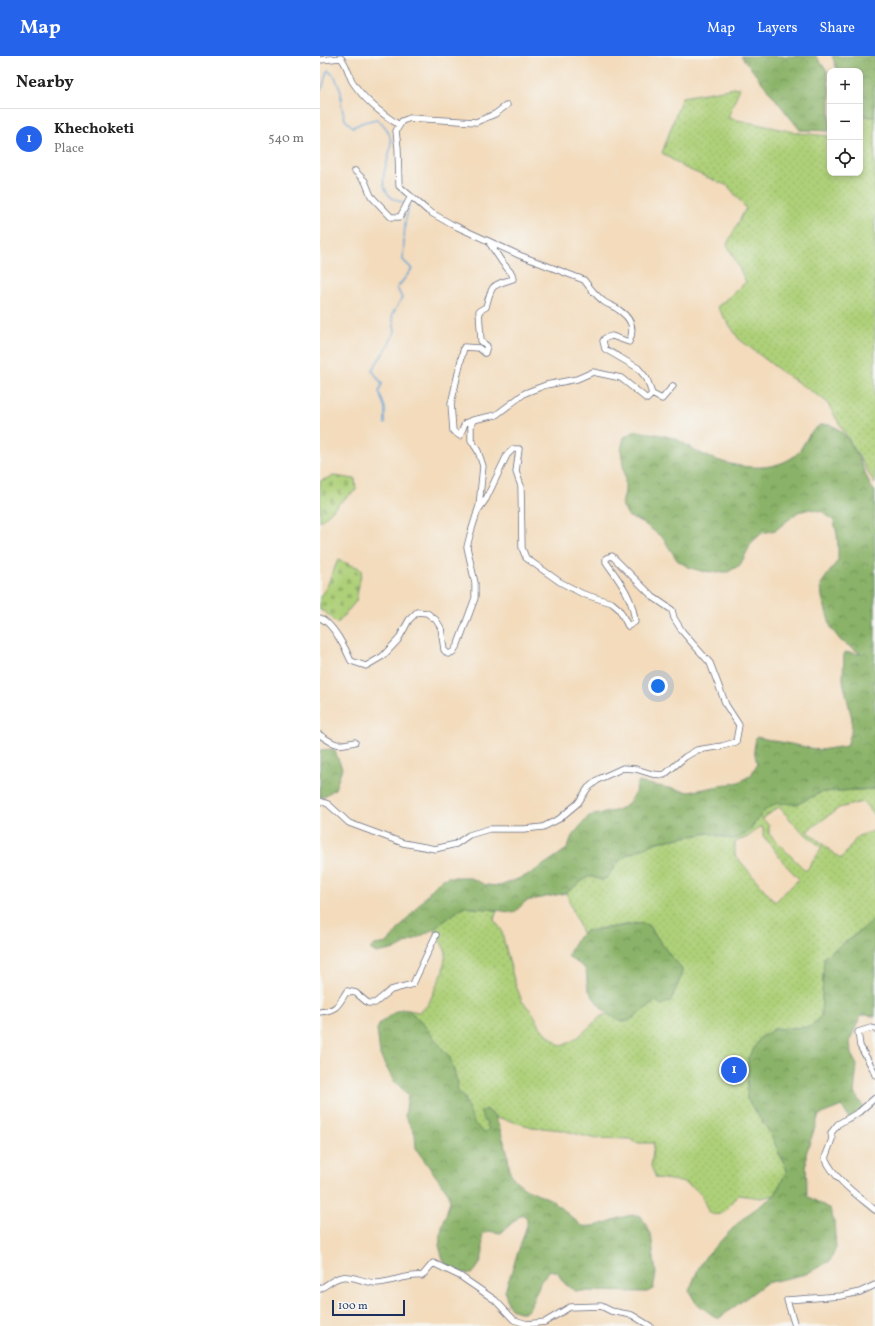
<!DOCTYPE html>
<meta charset="utf-8">
<style>
:root{--surface:#fff;--page:#f6f6f6;--text:#222;--muted:#767676;--line:#e0e0e0;--accent:#2563eb}
body{margin:0;font-family:Vollkorn,serif;background:var(--page);color:var(--text)}
.controls{position:absolute;right:12px;top:12px;display:grid;overflow:hidden;border-radius:8px;box-shadow:0 2px 6px #0003}
.controls button{width:36px;height:36px;display:grid;place-items:center;padding:0;border:0;border-bottom:1px solid var(--line);background:var(--surface);color:var(--text);font:20px sans-serif}
.scale{position:absolute;left:12px;bottom:10px;width:73px;box-sizing:border-box;padding-left:4px;border:2px solid #1b2f5e;border-top:0;font-size:11px;line-height:14px;white-space:nowrap;color:#1b2f5e;-webkit-text-stroke:3px #f6f6f2;paint-order:stroke}
.you{position:absolute;left:338px;top:630px;width:14px;height:14px;margin:-10px;border:3px solid #fff;border-radius:50%;background:#1a73e8;box-shadow:0 0 0 6px #1a73e833}
.badge{display:grid;place-items:center;width:26px;height:26px;border-radius:50%;background:var(--accent);color:#fff;font-size:13px;font-weight:700}
.pin{position:absolute;translate:-50% -50%;border:2px solid #fff;box-shadow:0 1px 4px #0006}
.list{margin:0;padding:0;list-style:none}
h2{display:flex;justify-content:space-between;align-items:center;height:52px;margin:0;padding:0 16px;font-size:17px}
h2 small{font-size:13px;font-weight:400;color:var(--muted)}
.list li{display:grid;grid-template-columns:26px 1fr auto;gap:12px;align-items:center;box-sizing:border-box;height:60px;padding:0 16px;border-top:1px solid var(--line)}
.list b{display:block;font-size:15px;white-space:nowrap}
.list p{margin:0;font-size:13px;white-space:nowrap;color:var(--muted)}
.list em{font-size:13px;font-style:normal;color:var(--muted)}
.icon{flex:none;width:22px;height:22px;fill:none;stroke:currentColor;stroke-width:2;stroke-linecap:round;stroke-linejoin:round}
.map{position:relative;flex:none;width:555px;height:1270px;overflow:hidden}
header{display:flex;align-items:center;gap:24px;box-sizing:border-box;height:56px;padding:0 20px;background:var(--accent);color:#fff}
header strong{font-size:19px}
nav{display:flex;gap:22px;margin-inline-start:auto;font-size:14px}
main{display:flex}
aside{flex:1;background:var(--surface)}
.map>svg:first-child{display:block}
</style>
<header>
<strong>Map</strong>
<nav><a>Map</a><a>Layers</a><a>Share</a></nav>
</header>
<main>
<aside>
<h2>Nearby<small></small></h2>
<ul class="list">
<li><span class="badge">1</span><div><b>Khechoketi</b><p>Place</p></div><em>540 m</em></li>
</ul>
</aside>
<div class="map">
<svg width="555" height="1270" viewBox="0 0 555 1270">
<defs>
<pattern id="grass-dots" width="8" height="8" patternUnits="userSpaceOnUse"><rect width="8" height="8" fill="#aed078"/><path d="M2 2h.1M6 6h.1" fill="none" stroke="#95b36a" stroke-width="1.8" stroke-linecap="round"/></pattern>
<pattern id="forest-crowns" width="20" height="18" patternUnits="userSpaceOnUse"><rect width="20" height="18" fill="#8ab268"/><path d="M2 6a3 3 0 1 1 6 0M12 15a3 3 0 1 1 6 0" fill="none" stroke="#709159"/></pattern>
<pattern id="cemetery-stones" width="16" height="16" patternUnits="userSpaceOnUse"><rect width="16" height="16" fill="#aed078"/><path d="M2 7V4a2 2 0 0 1 4 0v3zM10 15v-3a2 2 0 0 1 4 0v3z" fill="#95b36a"/></pattern>
</defs>
<rect width="100%" height="100%" fill="#f6f6f2"/>
<filter id="ink" filterUnits="userSpaceOnUse"><feTurbulence type="fractalNoise" baseFrequency=".025" numOctaves="2"/><feDisplacementMap in="SourceGraphic" scale="8" xChannelSelector="R" yChannelSelector="G"/><feConvolveMatrix kernelMatrix="1 2 1 2 8 2 1 2 1" color-interpolation-filters="sRGB"/></filter>
<filter id="wash" filterUnits="userSpaceOnUse"><feTurbulence type="fractalNoise" baseFrequency=".012" numOctaves="4" result="noise"/><feDisplacementMap in="SourceGraphic" scale="16" xChannelSelector="R" yChannelSelector="G"/><feGaussianBlur stdDeviation="0.9" result="paint"/><feColorMatrix in="noise" values="0 0 0 0 0 0 0 0 0 0 0 0 0 0 0 0 0 1.4 0 .05"/><feComposite in="paint" operator="in"/></filter>
<g filter="url(#wash)">
<rect width="100%" height="100%" fill="#f3dbbc"/>
<path fill="url(#grass-dots)" stroke="#64806b" fill-rule="evenodd" d="M 420,31 L 408,62 L 479,77 L 510,80 L 510,117 L 540,117 L 540,67 L 544,60 L 555,61 L 555,428 L 506,345 L 462,316 L 419,283 L 397,251 L 426,226 L 407,188 L 426,152 L 408,130 L 365,112 L 342,97 L 362,41 Z
M 555,733 L 555,761 L 549,752 L 542,746 L 519,752 L 487,775 L 521,803 L 538,780 L 554,775 L 555,767 L 555,861 L 547,870 L 504,901 L 501,960 L 490,971 L 454,973 L 440,982 L 427,1043 L 450,1077 L 467,1114 L 455,1139 L 441,1142 L 419,1139 C 407,1147 407,1164 389,1157 C 386,1151 383,1141 379,1136 C 368,1125 351,1124 336,1122 L 331,1110 L 334,1087 L 316,1087 L 310,1083 L 272,1082 L 242,1074 L 212,1071 L 176,1061 L 166,1053 L 169,1074 L 163,1077 L 154,1067 L 143,1040 L 137,1034 L 103,968 L 88,954 L 99,956 L 108,949 L 123,915 L 126,896 L 114,873 L 143,851 L 177,854 L 174,864 L 181,873 L 194,924 L 202,945 L 213,957 L 221,972 L 237,987 L 242,990 L 256,983 L 281,960 L 288,958 L 303,966 L 313,962 L 322,955 L 357,931 L 361,921 L 362,915 L 360,910 L 349,898 L 329,870 L 323,867 L 311,868 L 287,872 L 282,872 L 266,875 L 262,877 L 246,837 L 269,820 L 282,824 L 288,821 L 295,809 L 307,799 L 337,786 L 388,777 L 411,783 L 430,774 L 444,755 L 457,747 L 478,747 L 502,736 ZM 459,751 L 477,771 L 502,792 L 486,815 L 449,778 L 449,769 L 442,763 ZM 439,771 L 443,772 L 443,780 L 450,788 L 463,806 L 479,823 L 455,846 L 415,799 L 415,786 L 428,781 Z"/>
<path fill="url(#forest-crowns)" stroke="#527063" d="M 421,0 L 496,0 L 507,15 L 510,38 L 510,75 L 480,74 Z
M 512,0 L 555,0 L 555,61 L 544,60 L 540,56 L 540,15 L 518,15 Z
M 500,369 C 504,369 509,368 513,370 C 530,376 544,415 551,431 L 555,435 L 555,733 L 502,736 L 478,748 L 457,747 L 444,755 L 430,774 L 418,782 L 411,783 L 388,777 L 337,786 L 307,799 L 295,809 L 288,821 L 282,824 L 269,820 L 246,837 L 206,845 L 194,857 L 177,854 L 143,851 L 114,873 L 76,893 L 56,897 L 50,893 L 55,889 L 67,887 L 112,833 L 121,824 L 128,821 L 148,821 L 166,829 L 180,830 L 210,818 L 247,793 L 252,780 L 269,760 L 294,755 L 306,750 L 314,739 L 318,726 L 369,736 L 419,726 L 431,719 L 437,708 L 434,694 L 436,681 L 500,694 L 527,690 L 531,677 L 532,663 L 523,625 L 524,596 L 541,598 L 520,584 L 511,572 L 502,541 L 501,528 L 518,504 L 518,491 L 517,478 L 514,465 L 503,456 L 490,453 L 478,456 L 456,474 L 442,477 L 432,486 L 420,509 L 408,516 L 395,516 L 381,515 L 368,511 L 357,504 L 343,482 L 322,466 L 309,461 L 302,449 L 305,435 L 305,422 L 301,394 L 304,381 L 316,375 C 328,377 348,379 358,384 C 366,388 373,394 382,398 C 408,410 447,419 473,401 C 480,397 484,386 489,379 C 492,375 496,372 500,369 Z
M 14,693 L 22,712 L 15,733 L 3,741 L 0,741 L 0,694 Z
M 555,861 L 555,960 L 541,959 L 530,984 L 531,998 L 537,1009 L 534,1037 L 546,1055 L 531,1066 L 522,1050 L 499,1059 L 486,1098 L 487,1140 L 510,1153 L 514,1165 L 516,1192 L 510,1205 L 486,1218 L 446,1227 L 398,1263 L 376,1247 L 369,1235 L 379,1211 L 386,1200 L 423,1162 L 455,1139 L 467,1114 L 450,1077 L 427,1043 L 428,1002 L 440,982 L 454,973 L 490,971 L 501,960 L 504,901 L 547,870 Z
M 323,867 L 329,870 L 349,898 L 360,910 L 362,915 L 361,920 L 351,945 L 341,949 L 336,945 L 308,965 C 301,966 294,962 288,958 C 283,954 269,938 268,931 C 266,925 268,919 265,913 C 261,907 253,906 248,900 L 250,895 L 258,881 L 266,875 Z
M 82,953 L 88,954 L 103,968 L 130,1002 L 138,1027 L 137,1034 L 143,1040 L 154,1067 L 164,1077 L 169,1073 L 160,1056 L 166,1053 L 176,1061 L 187,1095 L 190,1116 L 194,1123 L 205,1132 L 230,1143 L 262,1170 C 283,1173 304,1155 321,1160 L 331,1178 L 336,1218 L 333,1233 L 327,1236 L 256,1235 C 247,1231 241,1225 238,1216 L 230,1214 L 221,1225 L 210,1251 L 206,1256 L 199,1256 L 193,1254 L 188,1248 L 185,1235 L 207,1169 L 207,1162 L 202,1158 L 181,1177 L 168,1175 L 162,1179 C 164,1194 164,1206 152,1218 L 139,1216 L 127,1209 L 123,1203 L 119,1190 L 122,1171 L 130,1145 L 129,1138 L 96,1093 L 95,1078 L 85,1060 L 88,1039 L 73,1024 L 60,999 L 57,974 L 60,967 L 76,955 Z"/>
<path fill="url(#cemetery-stones)" stroke="#64806b" d="M 14,420 L 35,423 L 36,434 L 24,443 L 0,466 L 0,425 Z
M 18,504 L 42,513 L 36,545 L 17,568 L 5,556 L 0,554 L 0,541 L 7,530 Z"/>
<g fill="none" stroke-linecap="round" stroke-linejoin="round">
<path stroke="#64a2d6" stroke-width="1.5" d="M 0,35 C 6,28 3,22 8,14 L 15,21 L 21,36 L 21,47 L 25,64 L 33,71 L 44,66 L 57,63 C 91,88 49,116 69,139 C 72,143 80,145 85,148
M 65,368 L 65,352 L 59,336 L 62,328 L 52,314 L 68,290 L 75,275 L 72,259 L 82,242 L 77,232 L 92,213 L 83,204 L 85,167 L 89,150 L 88,149"/>
</g>
</g>
<g filter="url(#ink)">
<g fill="none" stroke-linecap="round" stroke-linejoin="round">
<g stroke="#676b7f" stroke-width="7">
<path id="minor" d="M 0,4 L 21,2 C 27,9 28,17 32,25 C 44,44 61,57 79,69
M 187,49 L 175,58 L 156,66 L 90,62 L 82,65 L 76,75 L 78,92 L 79,130 L 108,155 L 131,168 L 199,199 L 264,224 C 269,231 276,239 283,245 C 288,249 294,250 299,254 C 312,263 315,273 309,286 L 292,280 L 285,282 L 283,285 L 285,293 L 318,312 L 327,323 L 332,338
M 35,115 L 45,125 L 51,140 L 71,161 L 80,161 L 91,140
M 153,364 L 145,367 L 140,380 L 133,375 L 131,348 L 144,291 L 159,292 L 165,297 L 167,290 L 161,285 L 159,255 L 166,251 C 172,228 171,230 193,223 L 192,218 L 182,206 L 168,185
M 0,562 C 12,566 26,593 31,605 L 46,610 L 63,600 L 78,584 L 89,564 L 97,556 L 107,557 L 116,564 L 121,572 L 124,594 L 128,598 L 133,596 L 138,588 L 155,542 L 155,527 L 147,491 L 150,479 L 159,450 L 163,410 L 158,395 L 151,384 L 151,370 L 153,364 L 176,359 L 205,337 L 226,329 L 257,323 L 273,316 L 301,322 L 327,343 L 332,338 L 342,343 L 353,330
M 0,679 C 16,690 17,690 35,686
M 0,745 L 8,748 L 29,767 L 83,787 L 115,793 L 136,788 L 149,779 L 169,773 L 204,773 L 223,771 L 239,763 L 258,747 L 268,732 L 279,723 L 303,712 L 316,713 L 332,718 L 344,719 L 365,701 L 377,694 L 402,690 L 416,686 L 419,669 L 406,649 L 390,607 L 374,589 L 362,575 L 354,562 L 352,554 L 333,541 L 292,500 L 286,502 L 286,506 C 300,526 313,541 315,566 L 308,570 L 299,553 L 292,547 L 263,538 L 240,526 L 206,502 L 202,492 L 201,430 L 196,416 L 199,393 L 193,393 L 187,399 L 166,443 L 157,456
M 0,956 C 18,954 18,949 27,935 L 36,937 L 48,947 L 55,947 L 71,934 L 93,928 L 116,879
M 555,973 L 551,972 L 538,976 L 540,990 L 553,1013 L 555,1019
M 555,1042 L 539,1056 L 518,1068 L 511,1077 L 512,1083 L 505,1102 C 515,1124 537,1139 555,1154
M 0,1233 C 7,1229 14,1222 22,1221 C 33,1219 44,1227 56,1227 C 71,1227 86,1218 102,1220 L 113,1207 L 140,1220 L 175,1244 L 194,1264 L 207,1268 L 225,1266 L 250,1251 L 281,1250 L 291,1255 L 312,1259 L 330,1270
M 475,1270 L 467,1244 L 521,1240 L 540,1236 L 555,1229"/>
</g>
<use href="#minor" stroke="#fff" stroke-width="5.5"/>
</g>
</g>
</svg>
<div class="controls">
<button>+</button>
<button>−</button>
<button><svg class="icon" aria-label="locate" viewBox="0 0 24 24"><circle cx="12" cy="12" r="6"/><path d="M12 2v4M12 18v4M2 12h4M18 12h4"/></svg></button>
</div>
<div class="scale">100 m</div>
<div class="you"></div>
<div class="pin badge" style="left:414px;top:1014px">1</div>
</div>
</main>
